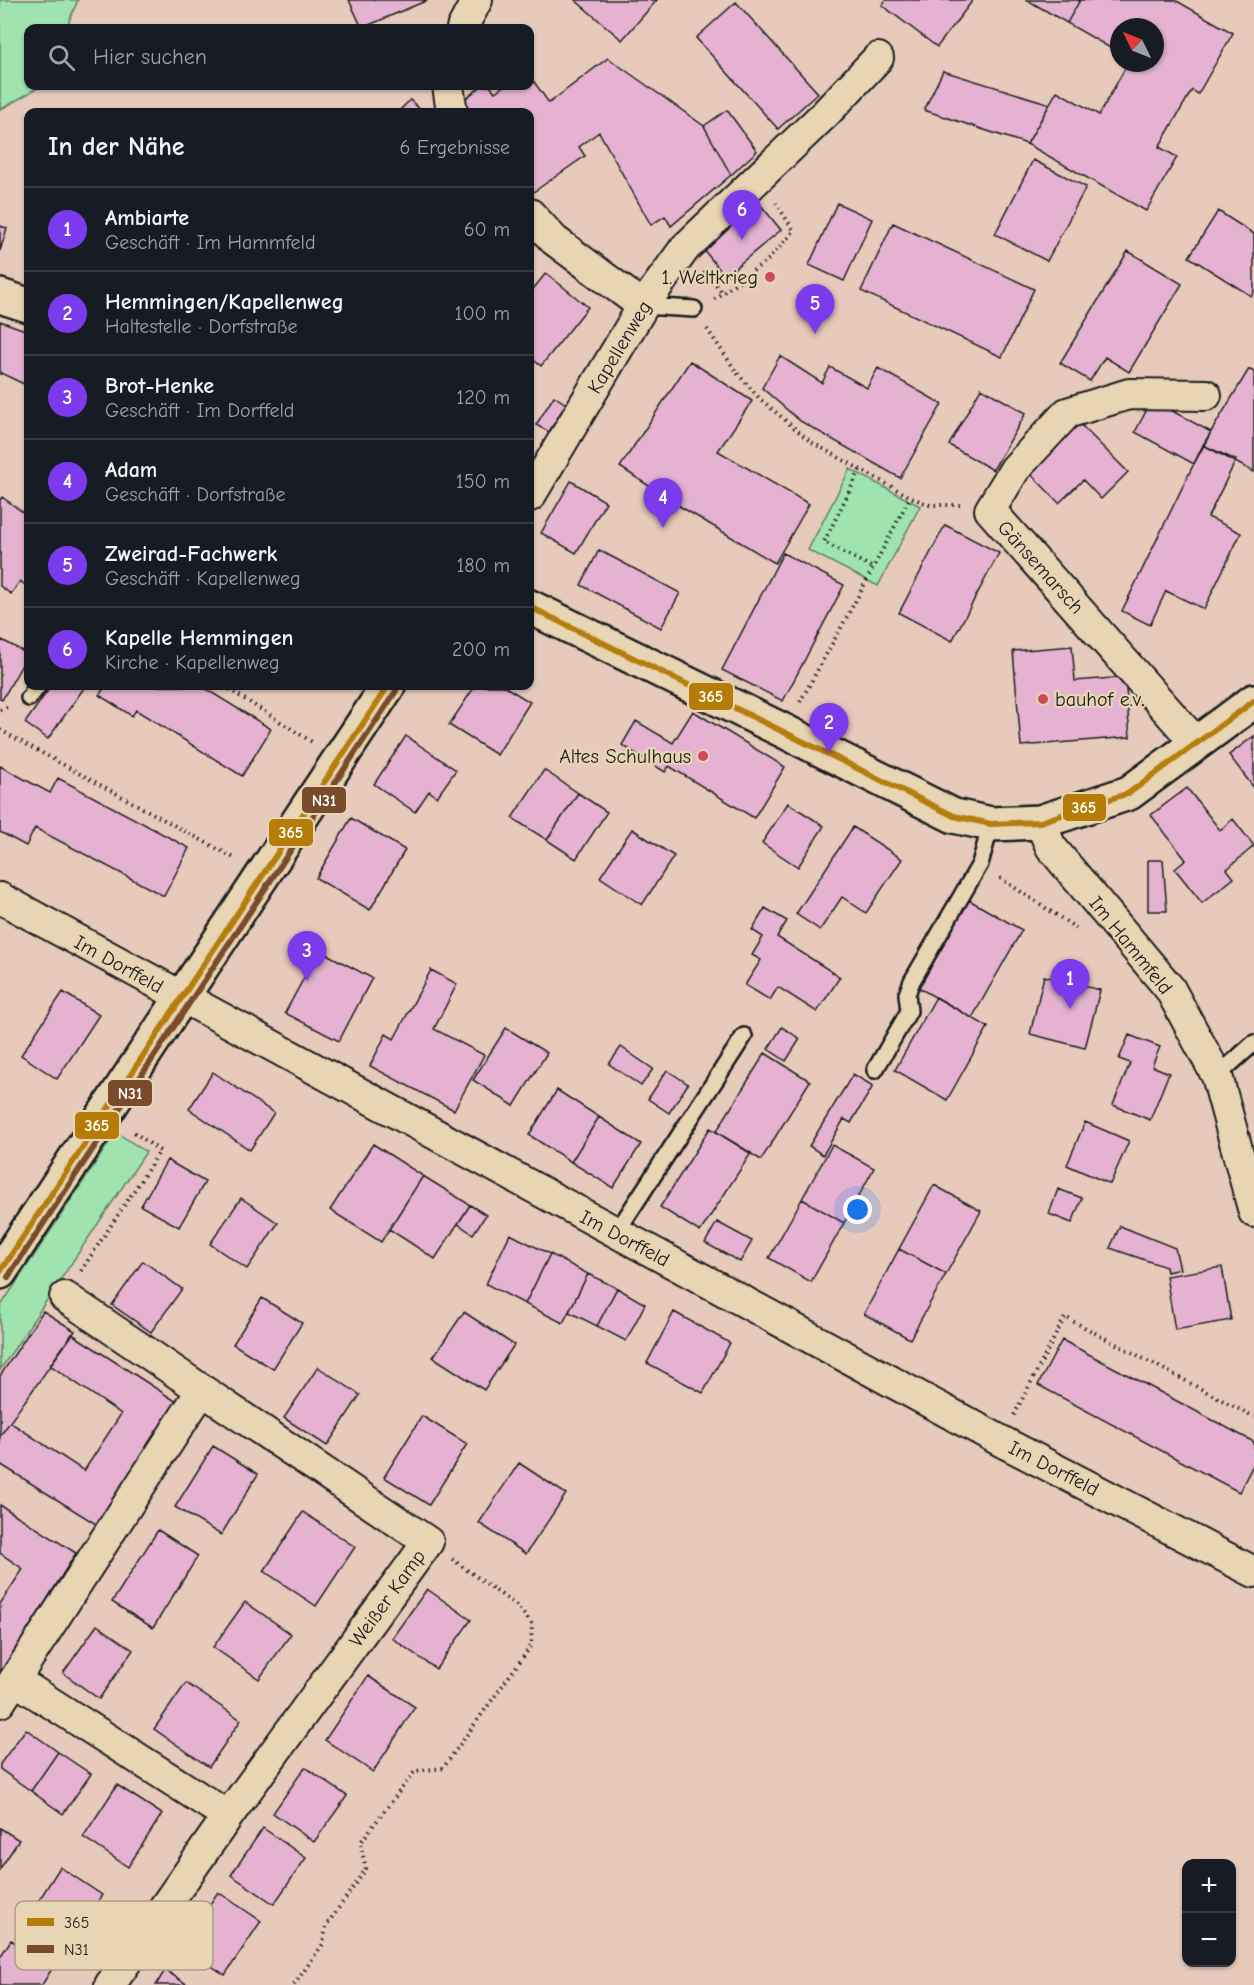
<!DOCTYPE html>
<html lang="de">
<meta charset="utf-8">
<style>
:root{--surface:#171b24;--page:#20242c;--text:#f1f3f6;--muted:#9ea1a6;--line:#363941;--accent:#7c3aed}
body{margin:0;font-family:"Comic Neue",sans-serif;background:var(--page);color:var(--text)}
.controls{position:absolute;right:18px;bottom:18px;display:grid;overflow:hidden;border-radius:12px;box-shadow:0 2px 4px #0004}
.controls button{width:54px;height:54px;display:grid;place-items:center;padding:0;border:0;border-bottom:2px solid var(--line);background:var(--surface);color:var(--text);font:30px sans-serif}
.compass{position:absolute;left:1110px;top:18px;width:54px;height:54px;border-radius:50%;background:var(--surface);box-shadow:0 2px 4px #0004;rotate:313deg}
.you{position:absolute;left:858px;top:1210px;width:21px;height:21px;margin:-15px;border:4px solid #fff;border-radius:50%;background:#1a73e8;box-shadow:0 0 0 9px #1a73e833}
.badge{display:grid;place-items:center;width:39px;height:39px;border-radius:50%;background:var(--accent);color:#fff;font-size:20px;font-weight:700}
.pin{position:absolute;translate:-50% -50px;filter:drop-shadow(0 2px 3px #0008)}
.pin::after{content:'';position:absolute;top:32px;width:21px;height:18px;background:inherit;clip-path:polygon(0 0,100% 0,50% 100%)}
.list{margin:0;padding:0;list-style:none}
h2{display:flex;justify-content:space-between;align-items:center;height:78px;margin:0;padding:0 24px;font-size:26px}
h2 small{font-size:20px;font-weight:400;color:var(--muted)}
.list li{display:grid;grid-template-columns:39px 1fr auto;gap:18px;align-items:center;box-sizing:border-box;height:84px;padding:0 24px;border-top:2px solid var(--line)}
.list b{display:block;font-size:22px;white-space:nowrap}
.list p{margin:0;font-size:20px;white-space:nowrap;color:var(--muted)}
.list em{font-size:20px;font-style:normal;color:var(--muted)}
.icon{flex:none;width:33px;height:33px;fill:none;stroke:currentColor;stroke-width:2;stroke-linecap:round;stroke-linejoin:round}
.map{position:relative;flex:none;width:1254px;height:1985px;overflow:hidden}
.search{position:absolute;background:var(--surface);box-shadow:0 2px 4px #0004;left:24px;top:24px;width:510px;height:66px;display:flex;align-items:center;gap:15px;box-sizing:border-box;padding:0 21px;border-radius:12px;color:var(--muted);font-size:22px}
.panel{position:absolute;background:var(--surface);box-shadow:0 2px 4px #0004;left:24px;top:108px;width:510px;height:582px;border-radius:12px}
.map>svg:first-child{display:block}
</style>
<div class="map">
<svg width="1254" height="1985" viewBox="0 0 1254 1985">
<rect width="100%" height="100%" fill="#e6cbbc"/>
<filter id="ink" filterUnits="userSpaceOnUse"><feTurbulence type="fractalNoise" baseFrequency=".0167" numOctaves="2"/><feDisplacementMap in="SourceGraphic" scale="12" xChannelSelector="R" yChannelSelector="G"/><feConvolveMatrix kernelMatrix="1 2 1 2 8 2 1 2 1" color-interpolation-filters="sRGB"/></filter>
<g filter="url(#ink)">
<path fill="#9fe3af" stroke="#5e8066" stroke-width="1.5" d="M 0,0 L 78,0 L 66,28 L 28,28 L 28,86 L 41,86 L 0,110 Z
M 850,469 L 920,506 L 878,586 L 808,550 Z
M 116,1132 L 146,1152 L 0,1370 L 0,1307 Z"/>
<path fill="#e5b3d1" stroke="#1c1c1c" stroke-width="1.5" d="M 349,0 L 428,0 L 362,28 Z
M 575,0 L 657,0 L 622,40 Z
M 886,0 L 973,0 L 937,47 L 882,5 Z
M 1027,0 L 1080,0 L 1067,23 Z
M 1080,0 L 1175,0 L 1233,33 L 1198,94 L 1192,90 L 1159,147 L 1177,157 L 1146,211 L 1027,144 L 1057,91 L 1099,115 L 1128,63 L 1155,63 L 1155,27 L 1119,27 L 1119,53 L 1067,23 Z
M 736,2 L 818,93 L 778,129 L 696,38 Z
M 608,58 L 704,126 L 731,175 L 671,226 L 665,216 L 651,225 L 599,132 L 579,147 L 585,156 L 532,193 L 530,189 L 530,112 L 471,112 L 462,101 L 482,86 L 490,86 L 495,92 L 504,86 L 530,86 L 530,76 L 549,103 Z
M 943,71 L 1050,104 L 1027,144 L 924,110 Z
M 410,100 L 423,112 L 398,112 Z
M 727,110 L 757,151 L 731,175 L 704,126 Z
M 1033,160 L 1086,187 L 1047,261 L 995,234 Z
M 759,203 L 781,230 L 725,276 L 703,249 Z
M 837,203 L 872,219 L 844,281 L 809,265 Z
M 1218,211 L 1254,234 L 1254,292 L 1251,296 L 1189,257 Z
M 893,223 L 1034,289 L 1002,357 L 861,291 Z
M 0,226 L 7,228 L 0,251 Z
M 1128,251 L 1182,284 L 1129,372 L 1105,357 L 1090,381 L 1060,363 Z
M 546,273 L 588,307 L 541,366 L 530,357 L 530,293 Z
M 0,321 L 28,331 L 28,386 L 1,373 L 0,375 Z
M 780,356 L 822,383 L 830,367 L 867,388 L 878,368 L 942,404 L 900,478 L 800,421 L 762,388 Z
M 690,361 L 752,401 L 718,451 L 809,504 L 775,563 L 681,507 L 620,467 Z
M 1249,369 L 1254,372 L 1254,472 L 1203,445 Z
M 981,388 L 1026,413 L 993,470 L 949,445 Z
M 554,396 L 566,404 L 549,432 L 536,425 Z
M 1152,400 L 1211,432 L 1194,464 L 1135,432 Z
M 1076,420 L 1128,472 L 1101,499 L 1083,480 L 1059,503 L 1026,469 Z
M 1203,445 L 1236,460 L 1208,517 L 1241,533 L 1204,609 L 1166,591 L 1150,625 L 1122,611 Z
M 571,481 L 606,502 L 576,553 L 541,533 Z
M 2,497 L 28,516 L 28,587 L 20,581 L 11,594 L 0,586 L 0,500 Z
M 945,525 L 999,553 L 952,641 L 899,613 Z
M 599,550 L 680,593 L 661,628 L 581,585 Z
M 783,553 L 844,585 L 783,701 L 722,670 Z
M 2,640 L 28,654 L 2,700 L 0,699 L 0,645 Z
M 1072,646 L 1075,681 L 1125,677 L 1130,737 L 1021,746 L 1013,651 Z
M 51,686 L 81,686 L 84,688 L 48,739 L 25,723 Z
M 106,686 L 201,686 L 271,729 L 242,776 L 136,710 L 132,716 L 99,695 Z
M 475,686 L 504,686 L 530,702 L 497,755 L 449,725 Z
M 693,711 L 785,767 L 754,818 L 669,766 L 665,772 L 622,745 L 636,721 L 673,743 Z
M 406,736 L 456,770 L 437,797 L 429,791 L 415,812 L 374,784 Z
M 1254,736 L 1254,788 L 1229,755 Z
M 0,766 L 50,793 L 58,778 L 189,848 L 164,896 L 35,828 L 26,846 L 0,832 Z
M 544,770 L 578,793 L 547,840 L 512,818 Z
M 1187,788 L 1220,830 L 1233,819 L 1254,846 L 1227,869 L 1234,878 L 1202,903 L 1175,869 L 1186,860 L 1151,815 Z
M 578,793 L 607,812 L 576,859 L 547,840 Z
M 788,803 L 824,826 L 798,867 L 762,843 Z
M 351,818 L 405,850 L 370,910 L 316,878 Z
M 853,827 L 902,859 L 866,913 L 842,897 L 820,930 L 796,914 Z
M 632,829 L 674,856 L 642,905 L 600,877 Z
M 1148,860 L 1163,860 L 1167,911 L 1148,911 Z
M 969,900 L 1022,930 L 972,1018 L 919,988 Z
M 765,908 L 787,921 L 777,937 L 840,977 L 817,1012 L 778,987 L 770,1000 L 745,985 L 761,960 L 752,955 L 763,937 L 752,930 Z
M 319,950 L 372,978 L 339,1041 L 285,1013 Z
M 431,970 L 457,984 L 434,1029 L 484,1055 L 454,1110 L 370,1066 L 386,1034 L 394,1039 Z
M 1044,976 L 1100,990 L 1085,1048 L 1030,1034 Z
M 63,992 L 99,1015 L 57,1079 L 21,1055 Z
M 936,997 L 988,1027 L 947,1100 L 895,1070 Z
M 782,1027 L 800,1039 L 786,1061 L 768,1049 Z
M 506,1028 L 547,1053 L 514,1106 L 473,1080 Z
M 1129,1035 L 1160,1047 L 1152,1066 L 1169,1073 L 1150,1120 L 1113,1105 L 1130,1063 L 1119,1059 Z
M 621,1047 L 653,1069 L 641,1086 L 609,1064 Z
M 765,1053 L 810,1081 L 761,1160 L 716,1132 Z
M 667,1070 L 688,1084 L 669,1113 L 648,1099 Z
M 213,1072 L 274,1113 L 250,1150 L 189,1109 Z
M 853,1074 L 873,1086 L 851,1123 L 844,1119 L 823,1155 L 809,1146 Z
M 557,1090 L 599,1117 L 571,1162 L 529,1135 Z
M 599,1117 L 641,1144 L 613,1188 L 571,1162 Z
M 1085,1122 L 1129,1141 L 1110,1184 L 1067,1165 Z
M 710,1128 L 751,1153 L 700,1232 L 660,1207 Z
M 373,1144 L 423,1176 L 381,1242 L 330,1210 Z
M 832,1145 L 874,1168 L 844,1223 L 802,1199 Z
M 167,1160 L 205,1182 L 179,1227 L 141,1206 Z
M 423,1176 L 470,1205 L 435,1259 L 389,1229 Z
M 934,1185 L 981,1211 L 946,1274 L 899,1249 Z
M 1058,1189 L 1082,1198 L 1072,1223 L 1049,1214 Z
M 241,1198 L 278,1223 L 247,1269 L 210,1244 Z
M 802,1199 L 844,1223 L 811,1282 L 769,1258 Z
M 470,1205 L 486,1215 L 473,1234 L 458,1224 Z
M 717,1222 L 752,1241 L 740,1262 L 705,1243 Z
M 1120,1226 L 1175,1248 L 1180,1269 L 1167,1272 L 1166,1267 L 1110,1248 Z
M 510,1234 L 550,1254 L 525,1304 L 486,1284 Z
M 899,1249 L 946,1274 L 910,1339 L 864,1314 Z
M 550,1254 L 588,1274 L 563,1323 L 525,1304 Z
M 143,1261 L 182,1289 L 151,1332 L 112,1305 Z
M 1222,1267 L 1231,1320 L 1175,1330 L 1166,1276 Z
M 588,1274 L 617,1288 L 597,1326 L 569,1312 Z
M 617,1288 L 645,1304 L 626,1341 L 597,1326 Z
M 262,1298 L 302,1323 L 273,1369 L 233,1344 Z
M 43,1311 L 75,1331 L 0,1436 L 0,1376 Z
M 464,1312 L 514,1345 L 484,1390 L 433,1357 Z
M 674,1312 L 730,1343 L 703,1393 L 647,1363 Z
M 72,1334 L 177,1402 L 99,1526 L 0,1464 L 0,1436 L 10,1422 L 84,1471 L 121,1414 L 50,1365 Z
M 1062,1340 L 1254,1442 L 1254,1463 L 1239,1492 L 1038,1385 Z
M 318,1367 L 360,1395 L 327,1446 L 284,1418 Z
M 422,1416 L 467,1444 L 429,1505 L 384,1477 Z
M 213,1446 L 258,1474 L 221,1535 L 175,1507 Z
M 519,1463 L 566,1494 L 526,1554 L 479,1523 Z
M 0,1505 L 76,1553 L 0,1675 L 0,1604 L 23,1569 L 0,1553 Z
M 303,1512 L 355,1547 L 316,1606 L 264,1571 Z
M 158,1530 L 198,1556 L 153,1628 L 112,1602 Z
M 427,1589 L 471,1620 L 436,1669 L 392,1638 Z
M 245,1602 L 291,1634 L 259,1679 L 213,1647 Z
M 97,1625 L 133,1650 L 99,1699 L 63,1673 Z
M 368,1676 L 415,1707 L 373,1772 L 325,1740 Z
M 186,1683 L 241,1720 L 209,1767 L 154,1729 Z
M 26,1729 L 58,1752 L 31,1791 L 0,1769 L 0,1764 Z
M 58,1752 L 91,1774 L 63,1814 L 31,1791 Z
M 305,1767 L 347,1796 L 314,1842 L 273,1813 Z
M 117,1785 L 162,1814 L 128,1867 L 83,1837 Z
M 0,1828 L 19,1840 L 0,1869 Z
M 263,1828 L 306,1858 L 274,1904 L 231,1875 Z
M 60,1867 L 102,1895 L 69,1946 L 27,1919 Z
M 218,1892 L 261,1921 L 225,1975 L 182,1946 Z
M 11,1940 L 53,1967 L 42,1985 L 0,1985 L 0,1957 Z
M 165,1970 L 188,1985 L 156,1985 Z"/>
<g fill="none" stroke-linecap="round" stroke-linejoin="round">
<g stroke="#1c1c1c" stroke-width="20">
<path id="lane" d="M 643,306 L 694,309
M 29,698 L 38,686
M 875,1070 L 909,1011 L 907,994 L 912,981 L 980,864 L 991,824
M 1217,1076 L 1254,1043
M 616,1233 L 744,1036"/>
</g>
<g stroke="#1c1c1c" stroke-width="34">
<path id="street" d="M 462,28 L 477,0
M 448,86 L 452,112
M 530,214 L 554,240 L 643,306
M 530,496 L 643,306 L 685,248 L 826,113 L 878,58
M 1197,744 L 990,510 L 1015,469 L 1067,413 L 1129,394 L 1206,395
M 1040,822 L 1051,847 L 1170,989 L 1217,1076 L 1254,1212
M 0,898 L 1001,1441 L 1254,1572
M 65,1297 L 202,1390
M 15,1680 L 228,1816
M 0,1702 L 202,1390 L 428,1542 L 228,1816 L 110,1985"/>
</g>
<g stroke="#1c1c1c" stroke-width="38">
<path id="secondary" d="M 0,296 L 28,305
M 530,607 L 784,731 L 954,816 L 991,824 L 1040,822 L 1129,793 L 1254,701
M 0,1272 L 388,686"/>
</g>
<path stroke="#1c1c1c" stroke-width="4" stroke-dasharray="1.5 4.5" stroke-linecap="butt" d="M 704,271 L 723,294
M 714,299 L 769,259 L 794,231 L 776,203
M 707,329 L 738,374 L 759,398 L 811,442 L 910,497 L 930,505 L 960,505
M 860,470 L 824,542 L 873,568
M 224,686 L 312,742
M 800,702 L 860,593 L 910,497
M 0,710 L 9,706
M 0,730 L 236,859
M 1000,878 L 1076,928
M 81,1271 L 160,1151 L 131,1130
M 1014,1415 L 1065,1317 L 1254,1417
M 294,1985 L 323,1944 L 326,1926 L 366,1869 L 360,1843 L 415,1771 L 443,1768 L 531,1646 L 532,1624 L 517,1606 L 452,1559"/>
<use href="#lane" stroke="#e7d5b3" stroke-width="15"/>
<use href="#street" stroke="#e7d5b3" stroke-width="30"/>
<use href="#secondary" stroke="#e7d5b3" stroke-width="33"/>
<g stroke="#e7d5b3" stroke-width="10">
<path id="bus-1" d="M 530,607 L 954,816 L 991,824 L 1040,822 L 1129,793 L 1254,701
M 0,1272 L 388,686"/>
</g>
<g stroke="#e7d5b3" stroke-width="10">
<path id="bus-2" d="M 8,1277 L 396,691"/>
</g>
<use href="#bus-1" stroke="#b57d08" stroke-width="6"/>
<use href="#bus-2" stroke="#7a4b2a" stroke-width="6"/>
</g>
</g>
<g fill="#d1495b" stroke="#e7d5b3" stroke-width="2">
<circle cx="770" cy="277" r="6"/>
<circle cx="1043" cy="699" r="6"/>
<circle cx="703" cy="756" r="6"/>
</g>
<g text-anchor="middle" stroke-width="4.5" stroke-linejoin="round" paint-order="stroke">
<g font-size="20" fill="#1c1c1c" stroke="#e7d5b3" text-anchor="end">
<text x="758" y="284">1. Weltkrieg</text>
<text x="1055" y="706" text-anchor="start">bauhof e.v.</text>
<text x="691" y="763">Altes Schulhaus</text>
</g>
<g font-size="20" fill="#1c1c1c" stroke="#e7d5b3">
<text transform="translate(619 347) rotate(-59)" y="7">Kapellenweg</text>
<text transform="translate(1041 567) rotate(48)" y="7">Gänsemarsch</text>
<text transform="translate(1131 945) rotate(51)" y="7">Im Hammfeld</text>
<text transform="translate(119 964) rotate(29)" y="7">Im Dorffeld</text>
<text transform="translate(625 1238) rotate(28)" y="7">Im Dorffeld</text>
<text transform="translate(1054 1468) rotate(27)" y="7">Im Dorffeld</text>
<text transform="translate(387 1598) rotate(-54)" y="7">Weißer Kamp</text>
</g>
</g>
<rect x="15" y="1901" width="198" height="69" rx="9" fill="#e7d5b3" stroke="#aa9e86" stroke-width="1.5"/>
<rect x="27" y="1918" width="27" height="8" fill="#b57d08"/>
<rect x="27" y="1945" width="27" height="8" fill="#7a4b2a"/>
<g font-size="16" fill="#1c1c1c">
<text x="64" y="1928">365</text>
<text x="64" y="1955">N31</text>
</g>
<g stroke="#e7d5b3" stroke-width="2">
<rect x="688" y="682" width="46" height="29" rx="6" fill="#b57d08"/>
<rect x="301" y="786" width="46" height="28" rx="6" fill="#7a4b2a"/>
<rect x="1062" y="793" width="45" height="29" rx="6" fill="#b57d08"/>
<rect x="268" y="818" width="46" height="29" rx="6" fill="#b57d08"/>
<rect x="107" y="1079" width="46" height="28" rx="6" fill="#7a4b2a"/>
<rect x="74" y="1111" width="46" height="29" rx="6" fill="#b57d08"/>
</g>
<g font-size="16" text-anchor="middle" font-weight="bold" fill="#fff">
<text x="711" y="702">365</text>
<text x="324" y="806">N31</text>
<text x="1084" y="813">365</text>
<text x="291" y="838">365</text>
<text x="130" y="1099">N31</text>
<text x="97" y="1131">365</text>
</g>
</svg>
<div class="controls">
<button>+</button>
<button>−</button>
</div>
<svg class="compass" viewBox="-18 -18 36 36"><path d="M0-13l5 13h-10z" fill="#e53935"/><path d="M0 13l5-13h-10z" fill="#9ea1a6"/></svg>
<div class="you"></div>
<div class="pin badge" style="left:1070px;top:1009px">1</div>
<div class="pin badge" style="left:829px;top:753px">2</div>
<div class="pin badge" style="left:307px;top:981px">3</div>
<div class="pin badge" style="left:663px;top:528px">4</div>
<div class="pin badge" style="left:815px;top:334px">5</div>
<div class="pin badge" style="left:742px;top:240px">6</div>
<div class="search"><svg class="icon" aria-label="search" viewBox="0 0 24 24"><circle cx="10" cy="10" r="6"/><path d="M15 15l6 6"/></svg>Hier suchen</div>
<section class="panel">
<h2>In der Nähe<small>6 Ergebnisse</small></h2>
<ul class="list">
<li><span class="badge">1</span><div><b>Ambiarte</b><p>Geschäft · Im Hammfeld</p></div><em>60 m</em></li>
<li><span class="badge">2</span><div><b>Hemmingen/Kapellenweg</b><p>Haltestelle · Dorfstraße</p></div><em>100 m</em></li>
<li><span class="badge">3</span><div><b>Brot-Henke</b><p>Geschäft · Im Dorffeld</p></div><em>120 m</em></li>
<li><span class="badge">4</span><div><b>Adam</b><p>Geschäft · Dorfstraße</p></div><em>150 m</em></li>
<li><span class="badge">5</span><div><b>Zweirad-Fachwerk</b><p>Geschäft · Kapellenweg</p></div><em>180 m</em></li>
<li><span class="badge">6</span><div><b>Kapelle Hemmingen</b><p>Kirche · Kapellenweg</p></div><em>200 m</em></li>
</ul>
</section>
</div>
